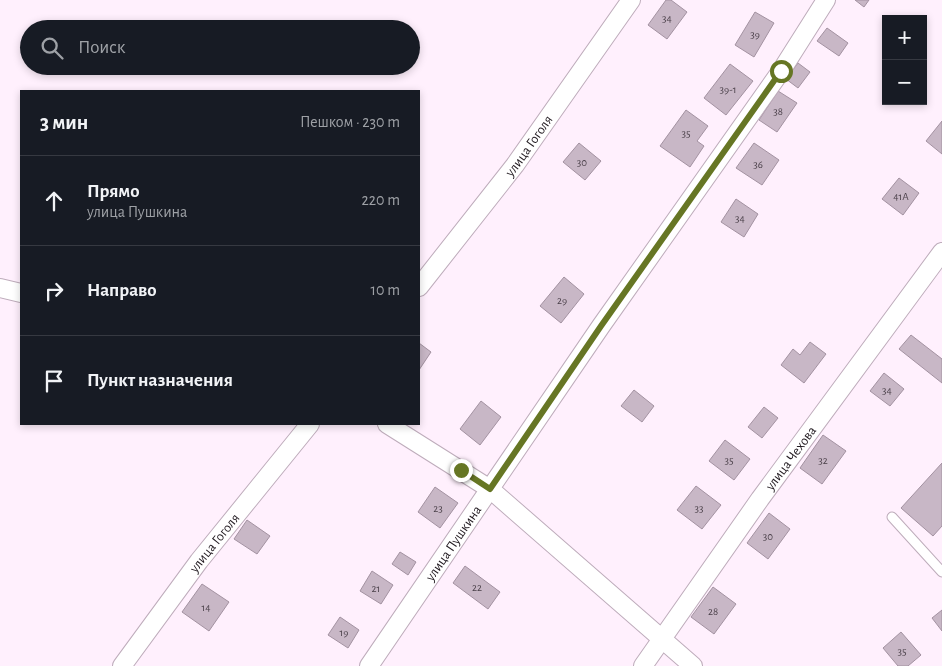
<!DOCTYPE html>
<html lang="ru">
<meta charset="utf-8">
<style>
:root{--surface:#171b24;--page:#20242c;--text:#f1f3f6;--muted:#9ea1a6;--line:#363941}
body{margin:0;font-family:"Alegreya Sans",sans-serif;background:var(--page);color:var(--text)}
.controls{position:absolute;right:15px;top:15px;display:grid;overflow:hidden;border-radius:0px;box-shadow:0 2px 8px #0003}
.controls button{width:45px;height:45px;display:grid;place-items:center;padding:0;border:0;border-bottom:1px solid var(--line);background:var(--surface);color:var(--text);font:25px sans-serif}
.stop{position:absolute;width:15px;height:15px;margin:-11px;border:4px solid #667624;border-radius:50%;background:#fff}
.stop.end{background:#667624;border-color:#fff;box-shadow:0 1px 5px #0008}
.list{margin:0;padding:0;list-style:none}
h2{display:flex;justify-content:space-between;align-items:center;height:65px;margin:0;padding:0 20px;font-size:21px}
h2 small{font-size:16px;font-weight:400;color:var(--muted)}
.list li{display:grid;grid-template-columns:32px 1fr auto;gap:15px;align-items:center;box-sizing:border-box;height:90px;padding:0 20px;border-top:1px solid var(--line)}
.list b{display:block;font-size:19px;white-space:nowrap}
.list p{margin:0;font-size:16px;white-space:nowrap;color:var(--muted)}
.list em{font-size:16px;font-style:normal;color:var(--muted)}
.icon{flex:none;width:28px;height:28px;fill:none;stroke:currentColor;stroke-width:2;stroke-linecap:round;stroke-linejoin:round}
.map{position:relative;flex:none;width:942px;height:666px;overflow:hidden}
.search{position:absolute;background:var(--surface);box-shadow:0 2px 8px #0003;left:20px;top:20px;width:400px;height:55px;display:flex;align-items:center;gap:12px;box-sizing:border-box;padding:0 18px;border-radius:28px;color:var(--muted);font-size:19px}
.panel{position:absolute;background:var(--surface);box-shadow:0 2px 8px #0003;left:20px;top:90px;width:400px;height:335px;border-radius:0px}
.map>svg:first-child{display:block}
</style>
<div class="map">
<svg width="942" height="666" viewBox="0 0 942 666">
<rect width="100%" height="100%" fill="#fff0fd"/>
<path fill="#c8b7c6" stroke="#a392a1" d="M 666,0 L 671,0 L 687,12 L 667,39 L 648,25 Z
M 855,0 L 869,0 L 864,7 Z
M 755,12 L 774,23 L 754,57 L 735,45 Z
M 827,28 L 848,43 L 839,56 L 817,41 Z
M 798,63 L 810,72 L 798,88 L 786,79 Z
M 730,64 L 753,81 L 726,115 L 704,98 Z
M 778,91 L 797,103 L 777,132 L 759,120 Z
M 686,110 L 708,126 L 697,141 L 704,146 L 690,167 L 660,146 Z
M 942,121 L 942,154 L 926,141 Z
M 579,143 L 601,161 L 585,180 L 563,162 Z
M 754,143 L 779,160 L 762,185 L 736,168 Z
M 899,178 L 919,193 L 903,215 L 882,199 Z
M 736,199 L 758,214 L 744,237 L 721,222 Z
M 564,277 L 584,294 L 561,323 L 540,306 Z
M 911,335 L 942,359 L 942,383 L 899,349 Z
M 810,342 L 826,354 L 804,383 L 781,365 L 793,349 L 800,355 Z
M 419,343 L 431,352 L 419,370 Z
M 884,373 L 904,389 L 890,406 L 870,391 Z
M 634,390 L 654,406 L 642,422 L 621,406 Z
M 481,401 L 501,417 L 480,445 L 460,429 Z
M 764,407 L 778,418 L 762,438 L 748,427 Z
M 823,435 L 846,451 L 822,484 L 800,468 Z
M 725,440 L 750,459 L 734,480 L 709,461 Z
M 942,463 L 942,526 L 933,536 L 901,508 Z
M 696,486 L 721,505 L 702,529 L 677,510 Z
M 435,487 L 458,503 L 440,528 L 418,512 Z
M 769,513 L 790,529 L 768,559 L 747,543 Z
M 247,520 L 270,536 L 257,554 L 234,539 Z
M 400,552 L 416,562 L 408,575 L 392,564 Z
M 465,566 L 500,592 L 488,609 L 453,583 Z
M 372,571 L 393,585 L 381,604 L 360,591 Z
M 202,584 L 229,602 L 209,631 L 182,612 Z
M 713,587 L 736,604 L 714,634 L 691,617 Z
M 942,610 L 942,631 L 932,618 Z
M 340,617 L 359,630 L 348,648 L 328,635 Z
M 901,632 L 921,655 L 908,666 L 898,666 L 883,648 Z"/>
<g fill="none" stroke-linecap="round" stroke-linejoin="round">
<g stroke="#beacbb" stroke-width="11">
<path id="service" d="M 892,517 L 942,572"/>
</g>
<g stroke="#beacbb" stroke-width="20">
<g id="minor">
<path id="s1" d="M 419,287 L 515,165 L 631,0"/>
<path d="M 0,288 L 21,293"/>
<path d="M 387,424 L 490,489 L 693,666"/>
<path id="s2" d="M 122,666 L 199,561 L 310,424"/>
<path id="s3" d="M 369,666 L 601,326 L 781,71 L 826,0"/>
<path id="s4" d="M 643,666 L 760,499 L 942,252"/>
</g>
</g>
<use href="#service" stroke="#fff" stroke-width="9"/>
<use href="#minor" stroke="#fff" stroke-width="18"/>
</g>
<g fill="none" stroke-linecap="round" stroke-linejoin="round">
<path stroke="#667624" stroke-width="6" d="M 461,470 L 490,489 L 601,326 L 781,71"/>
</g>
<g text-anchor="middle" stroke-width="4" stroke-linejoin="round" paint-order="stroke">
<g font-size="11" fill="#4a4049">
<text x="667" y="22">34</text>
<text x="755" y="38">39</text>
<text x="728" y="93">39-1</text>
<text x="778" y="115">38</text>
<text x="686" y="137">35</text>
<text x="582" y="166">30</text>
<text x="758" y="168">36</text>
<text x="901" y="200">41А</text>
<text x="740" y="222">34</text>
<text x="562" y="304">29</text>
<text x="887" y="394">34</text>
<text x="729" y="464">35</text>
<text x="823" y="464">32</text>
<text x="438" y="512">23</text>
<text x="699" y="512">33</text>
<text x="768" y="540">30</text>
<text x="477" y="591">22</text>
<text x="376" y="592">21</text>
<text x="206" y="611">14</text>
<text x="713" y="615">28</text>
<text x="344" y="636">19</text>
<text x="902" y="655">35</text>
</g>
<g font-size="14" fill="#20191f" stroke="#fff0fd">
<text dy="5" stroke="none"><textPath href="#s1" startOffset="179">улица Гоголя</textPath></text>
<text dy="5" stroke="none"><textPath href="#s4" startOffset="255">улица Чехова</textPath></text>
<text dy="5" stroke="none"><textPath href="#s2" startOffset="154">улица Гоголя</textPath></text>
<text dy="5" stroke="none"><textPath href="#s3" startOffset="149">улица Пушкина</textPath></text>
</g>
</g>
</svg>
<div class="controls">
<button>+</button>
<button>−</button>
</div>
<div class="stop" style="left:781px;top:71px"></div>
<div class="stop end" style="left:461px;top:470px"></div>
<div class="search"><svg class="icon" aria-label="search" viewBox="0 0 24 24"><circle cx="10" cy="10" r="6"/><path d="M15 15l6 6"/></svg>Поиск</div>
<section class="panel">
<h2>3 мин<small>Пешком · 230 m</small></h2>
<ul class="list">
<li><svg class="icon" aria-label="ahead" viewBox="0 0 24 24"><path d="M12 20V5M6 11l6-6 6 6"/></svg><div><b>Прямо</b><p>улица Пушкина</p></div><em>220 m</em></li>
<li><svg class="icon" aria-label="right" viewBox="0 0 24 24"><path d="M7 20v-9h11M14 6l5 5-5 5"/></svg><div><b>Направо</b></div><em>10 m</em></li>
<li><svg class="icon" aria-label="arrive" viewBox="0 0 24 24"><path d="M6 21V4h12l-3 4 3 4H6"/></svg><div><b>Пункт назначения</b></div></li>
</ul>
</section>
</div>
